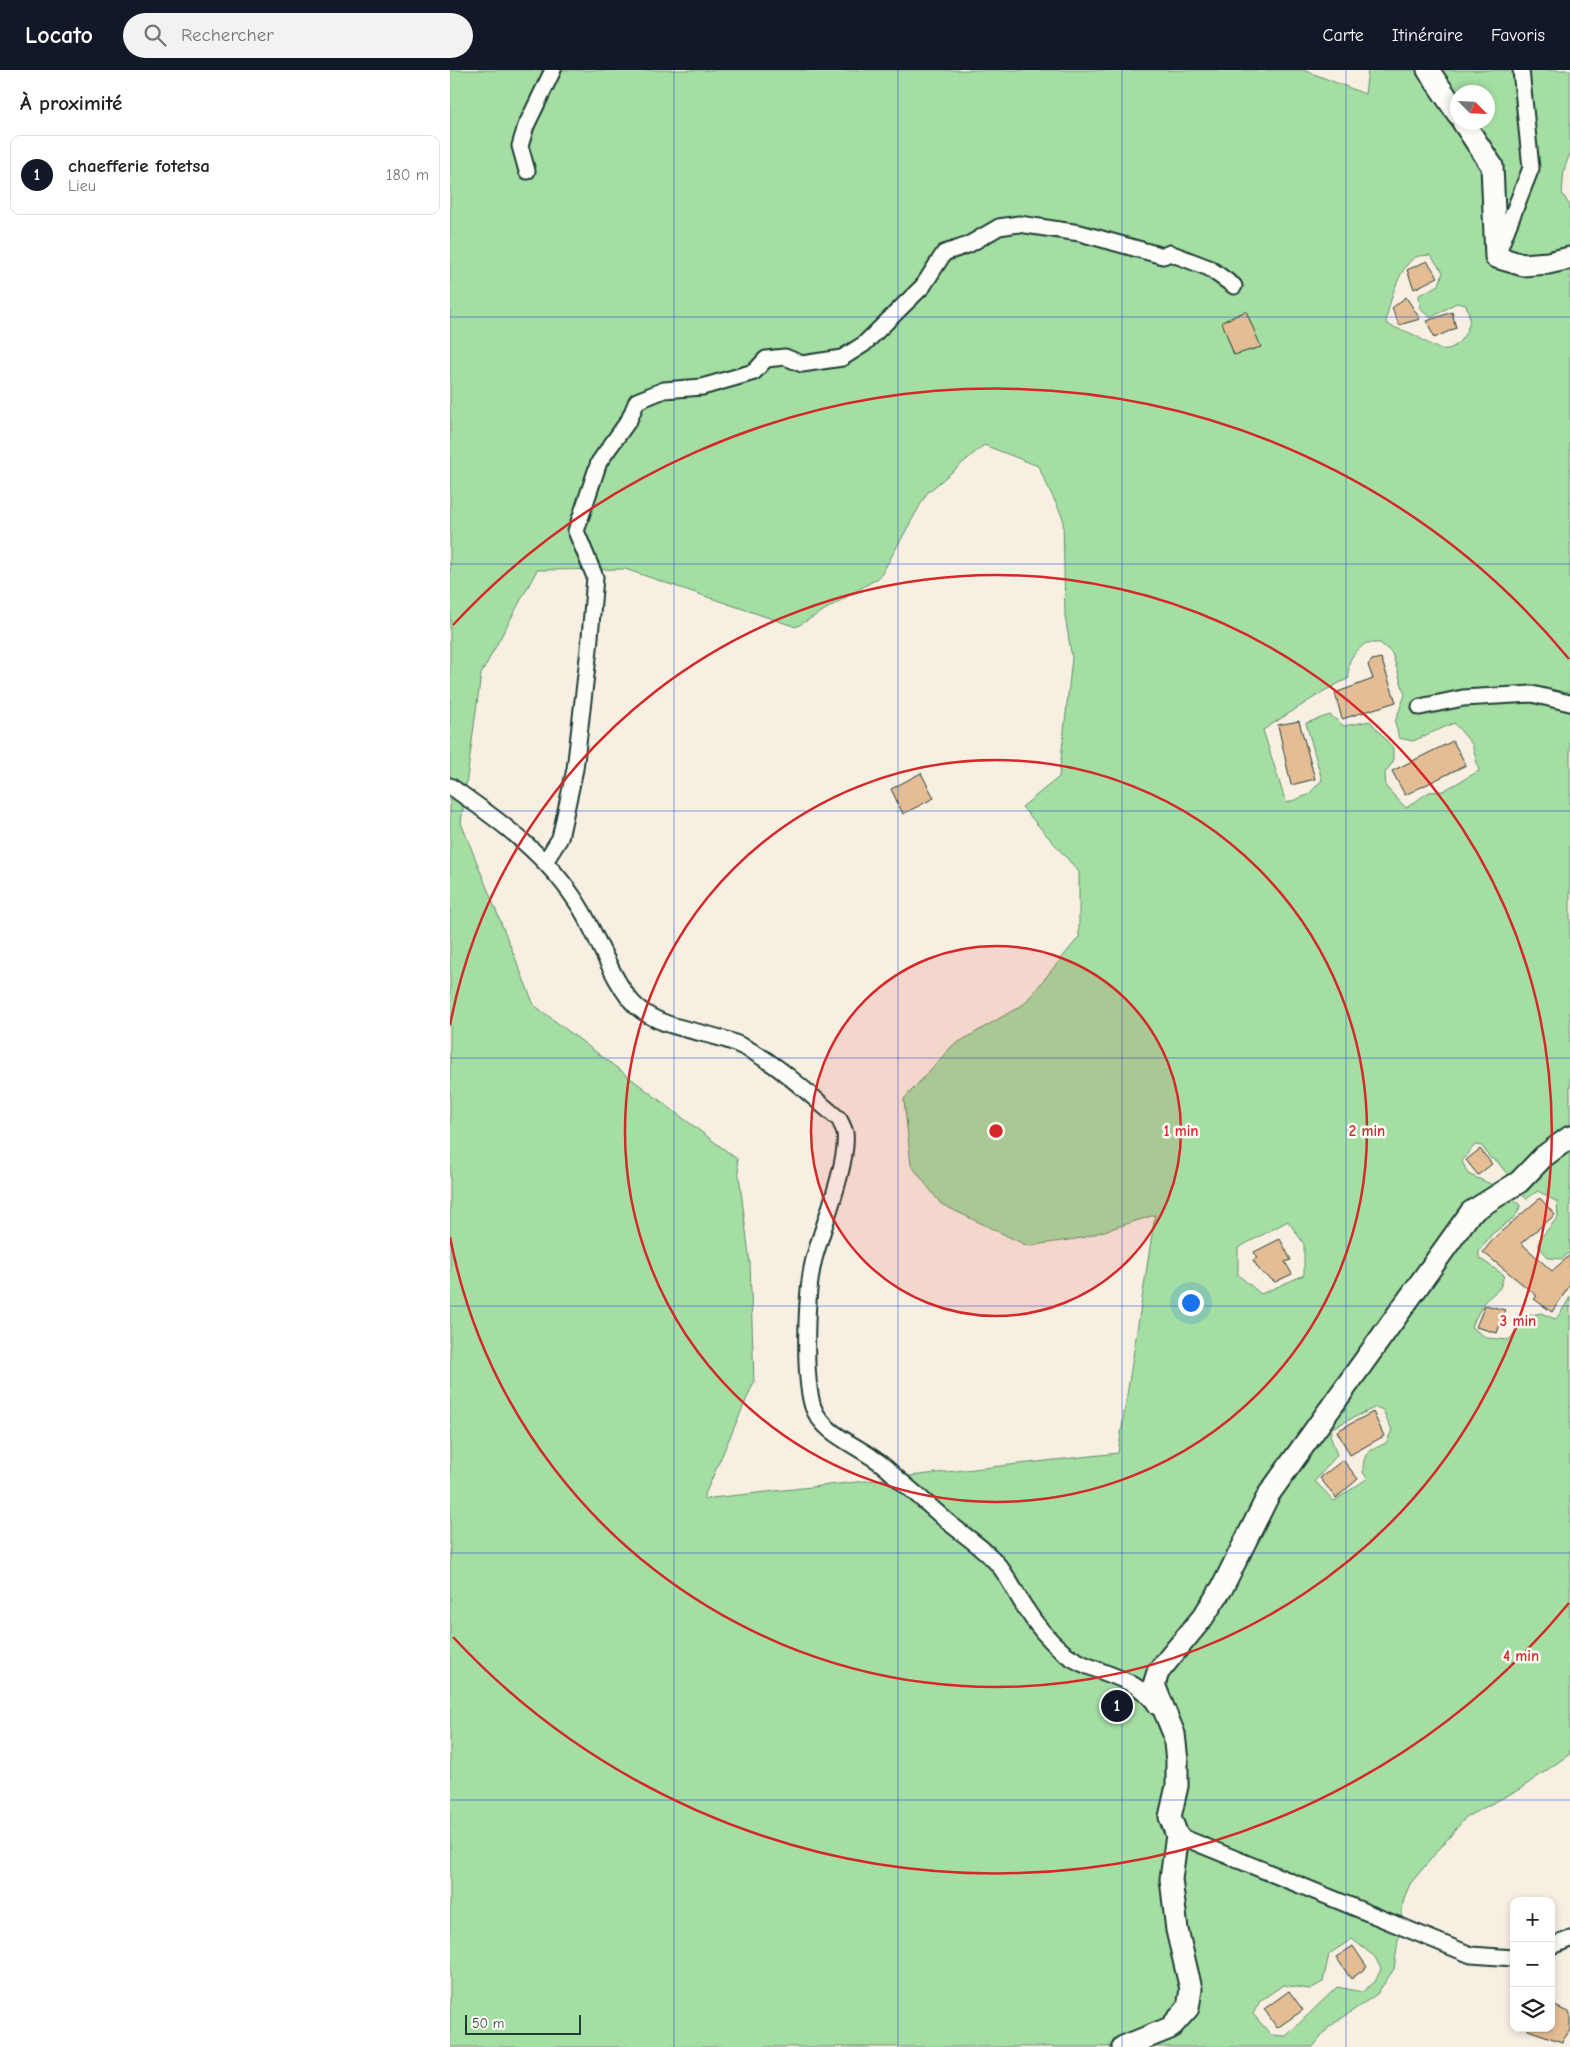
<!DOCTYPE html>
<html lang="fr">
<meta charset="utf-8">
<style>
:root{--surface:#fff;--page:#f2f2f2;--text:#202124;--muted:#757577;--line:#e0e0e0;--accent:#111827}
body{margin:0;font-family:"Comic Neue",sans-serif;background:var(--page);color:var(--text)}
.controls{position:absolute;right:15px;bottom:15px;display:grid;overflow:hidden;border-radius:10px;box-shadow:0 2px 8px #0003}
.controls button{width:45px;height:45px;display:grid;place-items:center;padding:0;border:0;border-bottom:1px solid var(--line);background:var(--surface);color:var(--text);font:25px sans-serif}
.compass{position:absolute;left:1000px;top:15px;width:45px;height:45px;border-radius:50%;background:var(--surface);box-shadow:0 2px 8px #0003;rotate:114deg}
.scale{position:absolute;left:15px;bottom:12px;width:116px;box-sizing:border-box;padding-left:5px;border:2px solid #1f3d34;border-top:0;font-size:14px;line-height:18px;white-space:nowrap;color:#1f3d34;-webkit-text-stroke:4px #fdfcf7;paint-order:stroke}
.you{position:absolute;left:740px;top:1232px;width:18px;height:18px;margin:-12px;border:4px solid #fff;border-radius:50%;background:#1a73e8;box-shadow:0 0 0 8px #1a73e833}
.badge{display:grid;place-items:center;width:32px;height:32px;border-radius:50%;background:var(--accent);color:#fff;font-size:16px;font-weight:700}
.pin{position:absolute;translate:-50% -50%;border:2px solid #fff;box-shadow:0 1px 5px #0006}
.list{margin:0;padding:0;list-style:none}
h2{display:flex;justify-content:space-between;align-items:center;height:65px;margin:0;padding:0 20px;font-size:21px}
h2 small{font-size:16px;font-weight:400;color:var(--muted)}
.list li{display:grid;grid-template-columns:32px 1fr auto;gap:15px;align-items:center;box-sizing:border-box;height:80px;margin:0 10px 10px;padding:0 10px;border:1px solid var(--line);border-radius:10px}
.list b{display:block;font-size:19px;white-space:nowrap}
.list p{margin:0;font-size:16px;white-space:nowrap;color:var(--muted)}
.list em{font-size:16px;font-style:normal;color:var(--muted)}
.icon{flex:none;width:28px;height:28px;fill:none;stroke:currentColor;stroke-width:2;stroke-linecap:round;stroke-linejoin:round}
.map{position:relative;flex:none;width:1120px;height:1977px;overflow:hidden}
header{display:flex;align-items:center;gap:30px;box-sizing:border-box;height:70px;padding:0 25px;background:var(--accent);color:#fff}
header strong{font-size:24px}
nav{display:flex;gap:28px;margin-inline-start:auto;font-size:18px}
.search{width:350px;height:45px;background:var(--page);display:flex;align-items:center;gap:12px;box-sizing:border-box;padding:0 18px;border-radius:28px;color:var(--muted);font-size:19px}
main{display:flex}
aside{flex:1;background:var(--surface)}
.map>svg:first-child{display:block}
</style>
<header>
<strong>Locato</strong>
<div class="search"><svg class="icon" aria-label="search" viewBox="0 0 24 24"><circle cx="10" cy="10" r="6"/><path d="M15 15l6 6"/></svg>Rechercher</div>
<nav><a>Carte</a><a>Itinéraire</a><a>Favoris</a></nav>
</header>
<main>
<aside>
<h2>À proximité<small></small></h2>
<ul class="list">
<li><span class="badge">1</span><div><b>chaefferie fotetsa</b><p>Lieu</p></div><em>180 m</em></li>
</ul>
</aside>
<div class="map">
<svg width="1120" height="1977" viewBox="0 0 1120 1977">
<rect width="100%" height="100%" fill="#f8efe3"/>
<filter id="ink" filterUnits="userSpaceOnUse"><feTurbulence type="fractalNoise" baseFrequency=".02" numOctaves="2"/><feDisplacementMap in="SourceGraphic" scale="10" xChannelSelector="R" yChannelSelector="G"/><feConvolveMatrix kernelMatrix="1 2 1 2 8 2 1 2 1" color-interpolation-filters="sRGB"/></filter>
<g filter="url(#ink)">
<path fill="#a4dea3" stroke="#628e6c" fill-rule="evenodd" d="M 0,0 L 854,0 L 915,24 L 918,0 L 1120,0 L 1120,83 L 1114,100 L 1112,123 L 1120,136 L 1120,1182 L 1112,1189 L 1099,1188 L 1089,1177 L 1089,1170 L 1108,1147 L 1107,1132 L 1088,1121 L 1076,1129 L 1047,1091 L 1040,1088 L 1032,1076 L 1025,1075 L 1012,1091 L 1018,1104 L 1050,1118 L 1071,1136 L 1064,1148 L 1042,1164 L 1029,1181 L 1029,1188 L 1054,1205 L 1050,1218 L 1034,1232 L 1021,1257 L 1037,1268 L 1059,1270 L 1077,1246 L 1091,1243 L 1105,1249 L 1110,1244 L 1120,1227 L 1120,1684 L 1070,1719 L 1016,1747 L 960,1814 L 954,1828 L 944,1899 L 927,1924 L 879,1957 L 863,1977 L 0,1977 ZM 1008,22 L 1038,22 L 1038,52 L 1008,52 ZM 980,185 L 993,202 L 989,215 L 969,225 L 970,239 L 981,248 L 1006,233 L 1016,235 C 1021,247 1021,255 1013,267 C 995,293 979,271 960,263 C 951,259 945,259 936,253 C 938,235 949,198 964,188 C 968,185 975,186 980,185 ZM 534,375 L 588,396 L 613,448 L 615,546 L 622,588 L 609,707 L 572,737 L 629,802 L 629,867 L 574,934 L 502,976 L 454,1029 L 461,1095 L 491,1134 L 578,1176 L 632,1168 L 705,1145 L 668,1383 L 253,1429 L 304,1312 L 300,1193 L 287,1089 L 84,935 L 11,753 L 31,604 L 87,500 L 175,499 L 346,557 L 430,507 L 477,423 ZM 916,573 L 930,573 L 942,583 L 955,625 L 945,652 L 949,668 L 963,671 L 1004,653 L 1022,674 L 1029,701 L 993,721 L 979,722 L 956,738 L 936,717 L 935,703 L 943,692 L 943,678 L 920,651 L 894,656 L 880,645 L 856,653 L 872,710 L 858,725 L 836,733 L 813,660 L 874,621 L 899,608 C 897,589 902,585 916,573 ZM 838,1151 L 854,1174 L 854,1205 L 811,1224 L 788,1205 L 788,1178 ZM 926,1337 L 933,1340 L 942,1360 L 936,1373 C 918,1382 913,1381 913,1403 L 918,1408 L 884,1431 L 865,1411 L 887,1385 L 880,1365 L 882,1358 ZM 902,1869 L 925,1887 L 931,1899 L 925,1912 L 912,1922 L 887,1917 L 836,1966 L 821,1965 L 803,1944 L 810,1931 L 833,1915 L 860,1919 L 873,1912 L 879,1884 Z"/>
<path fill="#e5bd95" stroke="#1f3d34" d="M 977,191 L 988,207 L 964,219 L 957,200 Z
M 956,227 L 970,249 L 949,255 L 942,238 Z
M 796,241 L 811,277 L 784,285 L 772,252 Z
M 1002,242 L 1006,258 L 984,268 L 977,251 Z
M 931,588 L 946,632 L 892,649 L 885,623 L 923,609 L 918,595 L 922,590 Z
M 849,651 L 865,709 L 841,715 L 828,655 Z
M 1003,671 L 1016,695 L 955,725 L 942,701 Z
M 471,703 L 484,728 L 453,744 L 441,719 Z
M 1030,1079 L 1042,1094 L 1028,1105 L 1016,1090 Z
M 1090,1128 L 1105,1145 L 1071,1173 L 1102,1201 L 1120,1185 L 1120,1215 L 1102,1242 L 1084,1229 L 1087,1226 L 1033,1182 L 1045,1167 Z
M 830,1169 L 841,1190 L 835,1192 L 842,1204 L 825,1212 L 810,1201 L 803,1190 L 807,1188 L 804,1182 Z
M 1035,1235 L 1055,1240 L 1047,1263 L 1026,1257 Z
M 923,1342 L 934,1366 L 900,1385 L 887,1361 Z
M 893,1390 L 908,1409 L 886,1428 L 870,1408 Z
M 903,1876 L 917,1897 L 901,1909 L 886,1887 Z
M 839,1921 L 853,1940 L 827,1958 L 814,1939 Z
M 1105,1936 L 1120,1943 L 1120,1960 L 1112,1972 L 1078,1960 L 1078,1958 L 1101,1958 L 1101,1943 Z"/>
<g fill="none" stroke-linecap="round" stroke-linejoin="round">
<g stroke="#1f3d34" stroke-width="19">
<path id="street" d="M 77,101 L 70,76 L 76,56 L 103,0
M 1048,182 L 1081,98 L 1071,0
M 970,637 L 1013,628 L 1082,624 L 1120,633
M 0,716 C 49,750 100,787 131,839 C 147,865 166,919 187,937 C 213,960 254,960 285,973 C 324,989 357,1023 389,1049 C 391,1053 394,1058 395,1063 C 399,1091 372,1159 364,1189 C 356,1220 353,1306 363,1337 C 372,1362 402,1373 423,1388 C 431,1393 439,1400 446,1407 C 464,1422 481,1437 498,1452 C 516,1467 536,1479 550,1497 C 560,1510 567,1526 576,1539 C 586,1555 599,1570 613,1582 C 642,1605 687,1604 707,1637
M 95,792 L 110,768 L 125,699 L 139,579 L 145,507 L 126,461 L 149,392 L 179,350 L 187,331 L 214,320 L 252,317 L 304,302 L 316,289 L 335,287 L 352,294 L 392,288 L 414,274 L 473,216 L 494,183 L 518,175 L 549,157 L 569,154 L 630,163 L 713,186 L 720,183 L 759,198 L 784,216
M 727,1765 L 1021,1885 L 1064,1888
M 1101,1876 L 1120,1869"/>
</g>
<g stroke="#1f3d34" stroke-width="25">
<path id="secondary" d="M 978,0 L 1008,44
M 1013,52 L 1042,96 L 1046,187 L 1073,195 L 1098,193 L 1120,188
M 673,1977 L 720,1958 L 738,1938 L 741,1919 L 727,1860 L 721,1809 L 727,1765 L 720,1747 L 727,1716 L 727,1691 L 724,1664 L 704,1615 L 708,1602 L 753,1547 L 772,1518 L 819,1424 L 1021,1142 L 1069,1112 L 1093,1087 L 1120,1067"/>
</g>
<use href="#street" stroke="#fdfcf7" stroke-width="15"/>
<use href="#secondary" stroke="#fdfcf7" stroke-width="21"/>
</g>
</g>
<path fill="none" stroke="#1d4ed8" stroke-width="1" stroke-opacity="0.55" d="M 224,0 L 224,1977M 448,0 L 448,1977M 672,0 L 672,1977M 896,0 L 896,1977M 0,247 L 1120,247M 0,494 L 1120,494M 0,741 L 1120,741M 0,988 L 1120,988M 0,1236 L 1120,1236M 0,1483 L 1120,1483M 0,1730 L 1120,1730"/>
<circle cx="546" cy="1061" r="185" fill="#d62828" fill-opacity=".12"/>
<g fill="none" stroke="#d62828" stroke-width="2.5">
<circle cx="546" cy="1061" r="185"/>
<circle cx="546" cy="1061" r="371"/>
<path d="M0 955A556 556 0 1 1 0 1167"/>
<path d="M1119 1533A742 742 0 0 1 3 1567M3 555A742 742 0 0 1 1119 589"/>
</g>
<circle cx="546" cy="1061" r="8" fill="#d62828" stroke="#fdfcf7" stroke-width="2.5"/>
<g font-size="15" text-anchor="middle" font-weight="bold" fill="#d62828" stroke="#fdfcf7" stroke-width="5" stroke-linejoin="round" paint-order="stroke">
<text x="731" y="1066">1 min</text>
<text x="917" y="1066">2 min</text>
<text x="1068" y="1256">3 min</text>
<text x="1071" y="1591">4 min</text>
</g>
</svg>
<div class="controls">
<button>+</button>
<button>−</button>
<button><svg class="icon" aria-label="layers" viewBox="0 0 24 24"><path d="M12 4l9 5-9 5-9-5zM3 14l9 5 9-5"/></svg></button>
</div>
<svg class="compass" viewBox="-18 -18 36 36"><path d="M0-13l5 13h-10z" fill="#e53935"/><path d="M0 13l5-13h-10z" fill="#757577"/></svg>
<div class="scale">50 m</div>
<div class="you"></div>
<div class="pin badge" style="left:667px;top:1636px">1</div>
</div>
</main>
